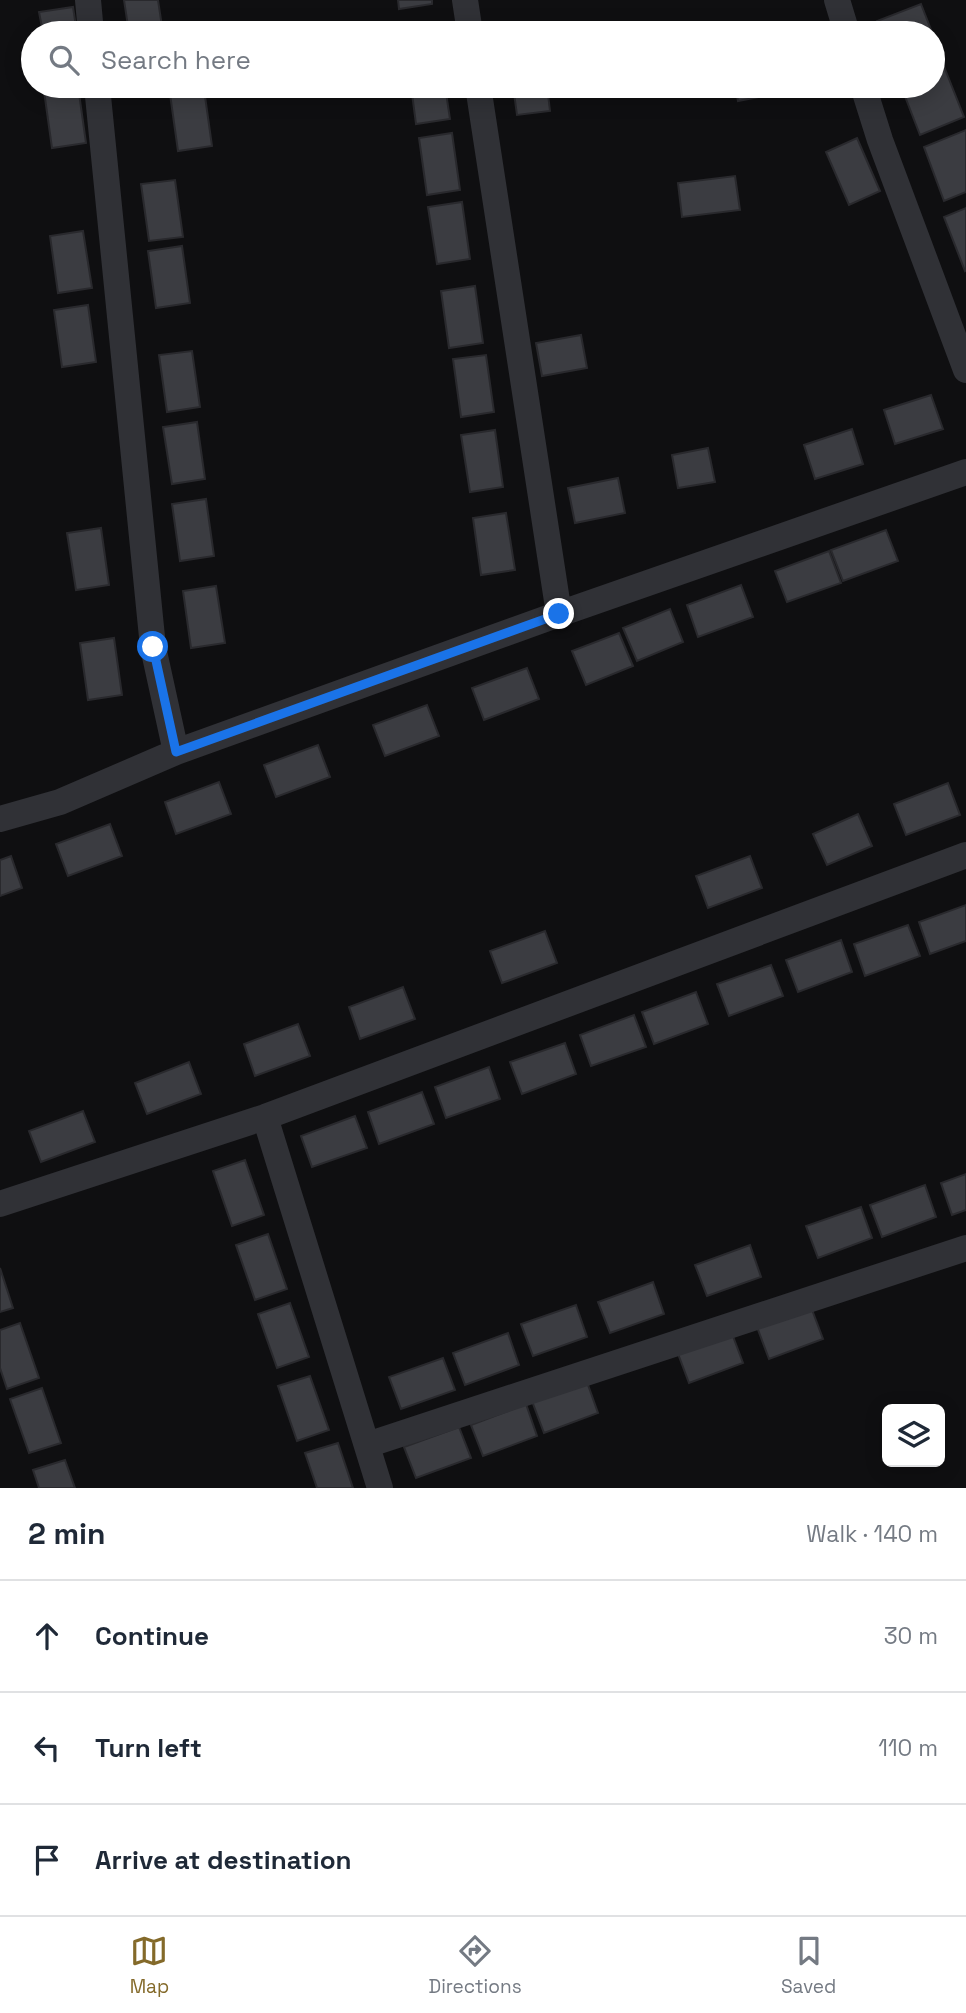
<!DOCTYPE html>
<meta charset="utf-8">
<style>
:root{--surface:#fff;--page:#f2f2f3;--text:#1f2937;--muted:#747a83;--line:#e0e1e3;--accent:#846a2a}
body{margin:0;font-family:"Space Grotesk",sans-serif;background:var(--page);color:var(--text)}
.controls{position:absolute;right:21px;bottom:21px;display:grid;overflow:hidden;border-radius:10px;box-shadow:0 4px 18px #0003}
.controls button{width:63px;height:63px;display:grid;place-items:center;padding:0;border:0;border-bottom:2px solid var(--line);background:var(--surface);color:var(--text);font:35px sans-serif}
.stop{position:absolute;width:21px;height:21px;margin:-16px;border:5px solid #1a73e8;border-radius:50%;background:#fff}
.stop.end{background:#1a73e8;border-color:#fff;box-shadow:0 2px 7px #0008}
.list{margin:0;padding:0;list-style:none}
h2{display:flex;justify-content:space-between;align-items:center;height:91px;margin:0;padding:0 28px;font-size:30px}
h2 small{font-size:23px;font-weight:400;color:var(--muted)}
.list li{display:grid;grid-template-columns:46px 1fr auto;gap:21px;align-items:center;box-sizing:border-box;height:112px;padding:0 28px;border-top:2px solid var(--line)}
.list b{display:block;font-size:26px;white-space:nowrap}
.list em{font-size:23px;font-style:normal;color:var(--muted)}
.icon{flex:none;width:38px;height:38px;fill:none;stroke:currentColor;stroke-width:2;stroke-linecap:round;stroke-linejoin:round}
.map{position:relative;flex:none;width:966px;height:1488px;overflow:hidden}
.search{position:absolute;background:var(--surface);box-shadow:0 4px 18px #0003;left:21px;right:21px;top:21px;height:77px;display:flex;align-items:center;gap:18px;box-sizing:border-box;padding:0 24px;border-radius:38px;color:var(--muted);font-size:26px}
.sheet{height:427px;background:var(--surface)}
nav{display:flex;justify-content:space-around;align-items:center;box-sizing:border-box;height:98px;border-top:2px solid var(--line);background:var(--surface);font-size:19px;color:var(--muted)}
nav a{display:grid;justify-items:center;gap:4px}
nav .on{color:var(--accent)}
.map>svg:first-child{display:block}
</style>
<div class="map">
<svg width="966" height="1488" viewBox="0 0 966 1488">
<rect width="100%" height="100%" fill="#0f0f11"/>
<path fill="#3b3c41" stroke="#29292d" stroke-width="2" d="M 124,0 L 158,0 L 163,33 L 129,33 Z
M 398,0 L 432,0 L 432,4 L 399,9 Z
M 921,4 L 942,58 L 933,61 L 933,33 L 881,33 L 877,21 Z
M 73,7 L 77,33 L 43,33 L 39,12 Z
M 943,64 L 964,117 L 920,135 L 901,86 L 933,86 L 933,68 Z
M 78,86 L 86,143 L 52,148 L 44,91 Z
M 411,86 L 445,86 L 450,119 L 416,124 Z
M 513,86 L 547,86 L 550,111 L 517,115 Z
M 735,86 L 794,86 L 795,90 L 738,101 Z
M 204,89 L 212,146 L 178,151 L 170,94 Z
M 966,130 L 966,192 L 944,201 L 924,147 Z
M 452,133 L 460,190 L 427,195 L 419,138 Z
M 857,138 L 880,191 L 849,205 L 826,152 Z
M 735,176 L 740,210 L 682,217 L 678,183 Z
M 175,180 L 183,237 L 149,241 L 141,184 Z
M 462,202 L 470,259 L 437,264 L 428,207 Z
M 966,208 L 966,270 L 965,271 L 944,217 Z
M 83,231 L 92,288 L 58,293 L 50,236 Z
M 182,246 L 190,303 L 156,308 L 148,251 Z
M 475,286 L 483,343 L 449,348 L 441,291 Z
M 88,305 L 96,362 L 62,367 L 54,310 Z
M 581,335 L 587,368 L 542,376 L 536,343 Z
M 192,351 L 200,407 L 167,412 L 159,355 Z
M 486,355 L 494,412 L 461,417 L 453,359 Z
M 931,395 L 943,429 L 895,444 L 884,410 Z
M 197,422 L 205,479 L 172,484 L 163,427 Z
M 852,429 L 863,464 L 815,479 L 804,445 Z
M 495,430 L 503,487 L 470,492 L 461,435 Z
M 708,448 L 715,482 L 678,488 L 672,455 Z
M 618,478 L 625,513 L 575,523 L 568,488 Z
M 206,499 L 214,556 L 180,561 L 172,504 Z
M 506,513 L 515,570 L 481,575 L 473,518 Z
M 101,528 L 109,585 L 76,590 L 67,533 Z
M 886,530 L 898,561 L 843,581 L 831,550 Z
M 829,551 L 841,583 L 787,602 L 775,571 Z
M 741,585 L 753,617 L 698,637 L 687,605 Z
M 216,586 L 225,643 L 191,648 L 183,591 Z
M 670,609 L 683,642 L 637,661 L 623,628 Z
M 619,633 L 633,666 L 586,685 L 572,651 Z
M 114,638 L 122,695 L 88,700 L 80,643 Z
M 527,668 L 539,699 L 484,720 L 472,688 Z
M 427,705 L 439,736 L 385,756 L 373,725 Z
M 318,745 L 330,777 L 276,797 L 264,765 Z
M 219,782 L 231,814 L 176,834 L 165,802 Z
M 948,783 L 960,815 L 906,835 L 894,804 Z
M 858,814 L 872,846 L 827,865 L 813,834 Z
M 110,824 L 122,856 L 68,876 L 56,844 Z
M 11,856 L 22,888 L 0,896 L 0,860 Z
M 750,856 L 762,888 L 708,908 L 696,876 Z
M 966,905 L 966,941 L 930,954 L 919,922 Z
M 908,925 L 920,956 L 865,976 L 854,944 Z
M 545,931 L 557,963 L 502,983 L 490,951 Z
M 841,940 L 852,972 L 798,992 L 786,960 Z
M 771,965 L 783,996 L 729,1016 L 717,984 Z
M 403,987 L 415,1019 L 360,1039 L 349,1007 Z
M 696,992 L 708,1024 L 654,1044 L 642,1012 Z
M 634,1015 L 646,1047 L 591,1066 L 580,1035 Z
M 298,1024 L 310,1056 L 255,1076 L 244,1044 Z
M 565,1043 L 576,1074 L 522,1094 L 510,1062 Z
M 189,1062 L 201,1094 L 147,1114 L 135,1083 Z
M 489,1067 L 500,1099 L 446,1118 L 435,1087 Z
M 422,1092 L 434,1124 L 379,1144 L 368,1112 Z
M 83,1111 L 95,1142 L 41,1162 L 29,1131 Z
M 355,1116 L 367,1148 L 312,1167 L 301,1136 Z
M 245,1160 L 264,1215 L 232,1226 L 213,1171 Z
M 966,1174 L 966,1210 L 952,1215 L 941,1183 Z
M 925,1185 L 936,1217 L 882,1237 L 870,1205 Z
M 861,1207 L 872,1238 L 818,1258 L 806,1226 Z
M 268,1234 L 287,1289 L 255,1300 L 236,1245 Z
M 750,1245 L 761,1277 L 707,1296 L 695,1265 Z
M 0,1268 L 13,1308 L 0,1312 Z
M 653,1282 L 664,1314 L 610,1333 L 598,1302 Z
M 290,1303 L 309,1357 L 277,1368 L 258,1314 Z
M 576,1305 L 587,1337 L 533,1356 L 521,1324 Z
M 811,1307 L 823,1339 L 769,1359 L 757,1327 Z
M 20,1323 L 39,1378 L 7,1389 L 0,1368 L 0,1330 Z
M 731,1331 L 743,1363 L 689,1383 L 677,1351 Z
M 508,1333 L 519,1365 L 465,1385 L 453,1353 Z
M 443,1358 L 455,1390 L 401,1409 L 389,1377 Z
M 310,1376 L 329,1430 L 297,1441 L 278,1386 Z
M 587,1382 L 598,1413 L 544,1433 L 532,1401 Z
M 42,1388 L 61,1443 L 29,1453 L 10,1399 Z
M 526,1404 L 537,1436 L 483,1456 L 471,1425 Z
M 459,1427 L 471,1458 L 416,1478 L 404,1447 Z
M 338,1443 L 353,1488 L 317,1488 L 305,1453 Z
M 65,1460 L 75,1488 L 39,1488 L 33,1470 Z"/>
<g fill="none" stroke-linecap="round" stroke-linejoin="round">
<path stroke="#303136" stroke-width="26" d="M 88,0 L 91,33
M 465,0 L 470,33
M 837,0 L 847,33
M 97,86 L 153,647 L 176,752
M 478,86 L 559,614
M 863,86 L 880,140 L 966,370
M 0,819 L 60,802 L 176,752 L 559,614 L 966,472
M 265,1117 L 380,1488
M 0,1204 L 265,1117 L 966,855
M 367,1445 L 966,1248"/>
</g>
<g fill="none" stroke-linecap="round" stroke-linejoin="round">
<path stroke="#1a73e8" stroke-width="9" d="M 153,647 L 176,752 L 559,614"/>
</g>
</svg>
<div class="controls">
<button><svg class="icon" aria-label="layers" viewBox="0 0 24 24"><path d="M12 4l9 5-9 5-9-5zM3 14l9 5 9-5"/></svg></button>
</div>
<div class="stop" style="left:153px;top:647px"></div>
<div class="stop end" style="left:559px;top:614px"></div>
<div class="search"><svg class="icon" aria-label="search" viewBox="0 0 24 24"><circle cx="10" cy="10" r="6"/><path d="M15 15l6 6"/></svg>Search here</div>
</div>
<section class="sheet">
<h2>2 min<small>Walk · 140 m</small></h2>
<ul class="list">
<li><svg class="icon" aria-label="ahead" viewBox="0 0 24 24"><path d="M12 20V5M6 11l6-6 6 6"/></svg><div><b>Continue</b></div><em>30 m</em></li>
<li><svg class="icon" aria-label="left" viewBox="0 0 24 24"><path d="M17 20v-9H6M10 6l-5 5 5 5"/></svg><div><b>Turn left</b></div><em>110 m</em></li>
<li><svg class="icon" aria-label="arrive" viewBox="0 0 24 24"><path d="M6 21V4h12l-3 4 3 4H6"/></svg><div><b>Arrive at destination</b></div></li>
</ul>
</section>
<nav>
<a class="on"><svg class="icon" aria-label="map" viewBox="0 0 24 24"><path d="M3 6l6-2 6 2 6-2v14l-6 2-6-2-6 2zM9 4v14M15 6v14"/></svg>Map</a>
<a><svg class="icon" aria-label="directions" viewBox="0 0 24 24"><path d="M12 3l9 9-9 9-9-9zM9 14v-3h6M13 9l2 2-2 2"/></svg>Directions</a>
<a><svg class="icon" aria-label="saved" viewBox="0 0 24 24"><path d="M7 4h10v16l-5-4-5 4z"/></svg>Saved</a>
</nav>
